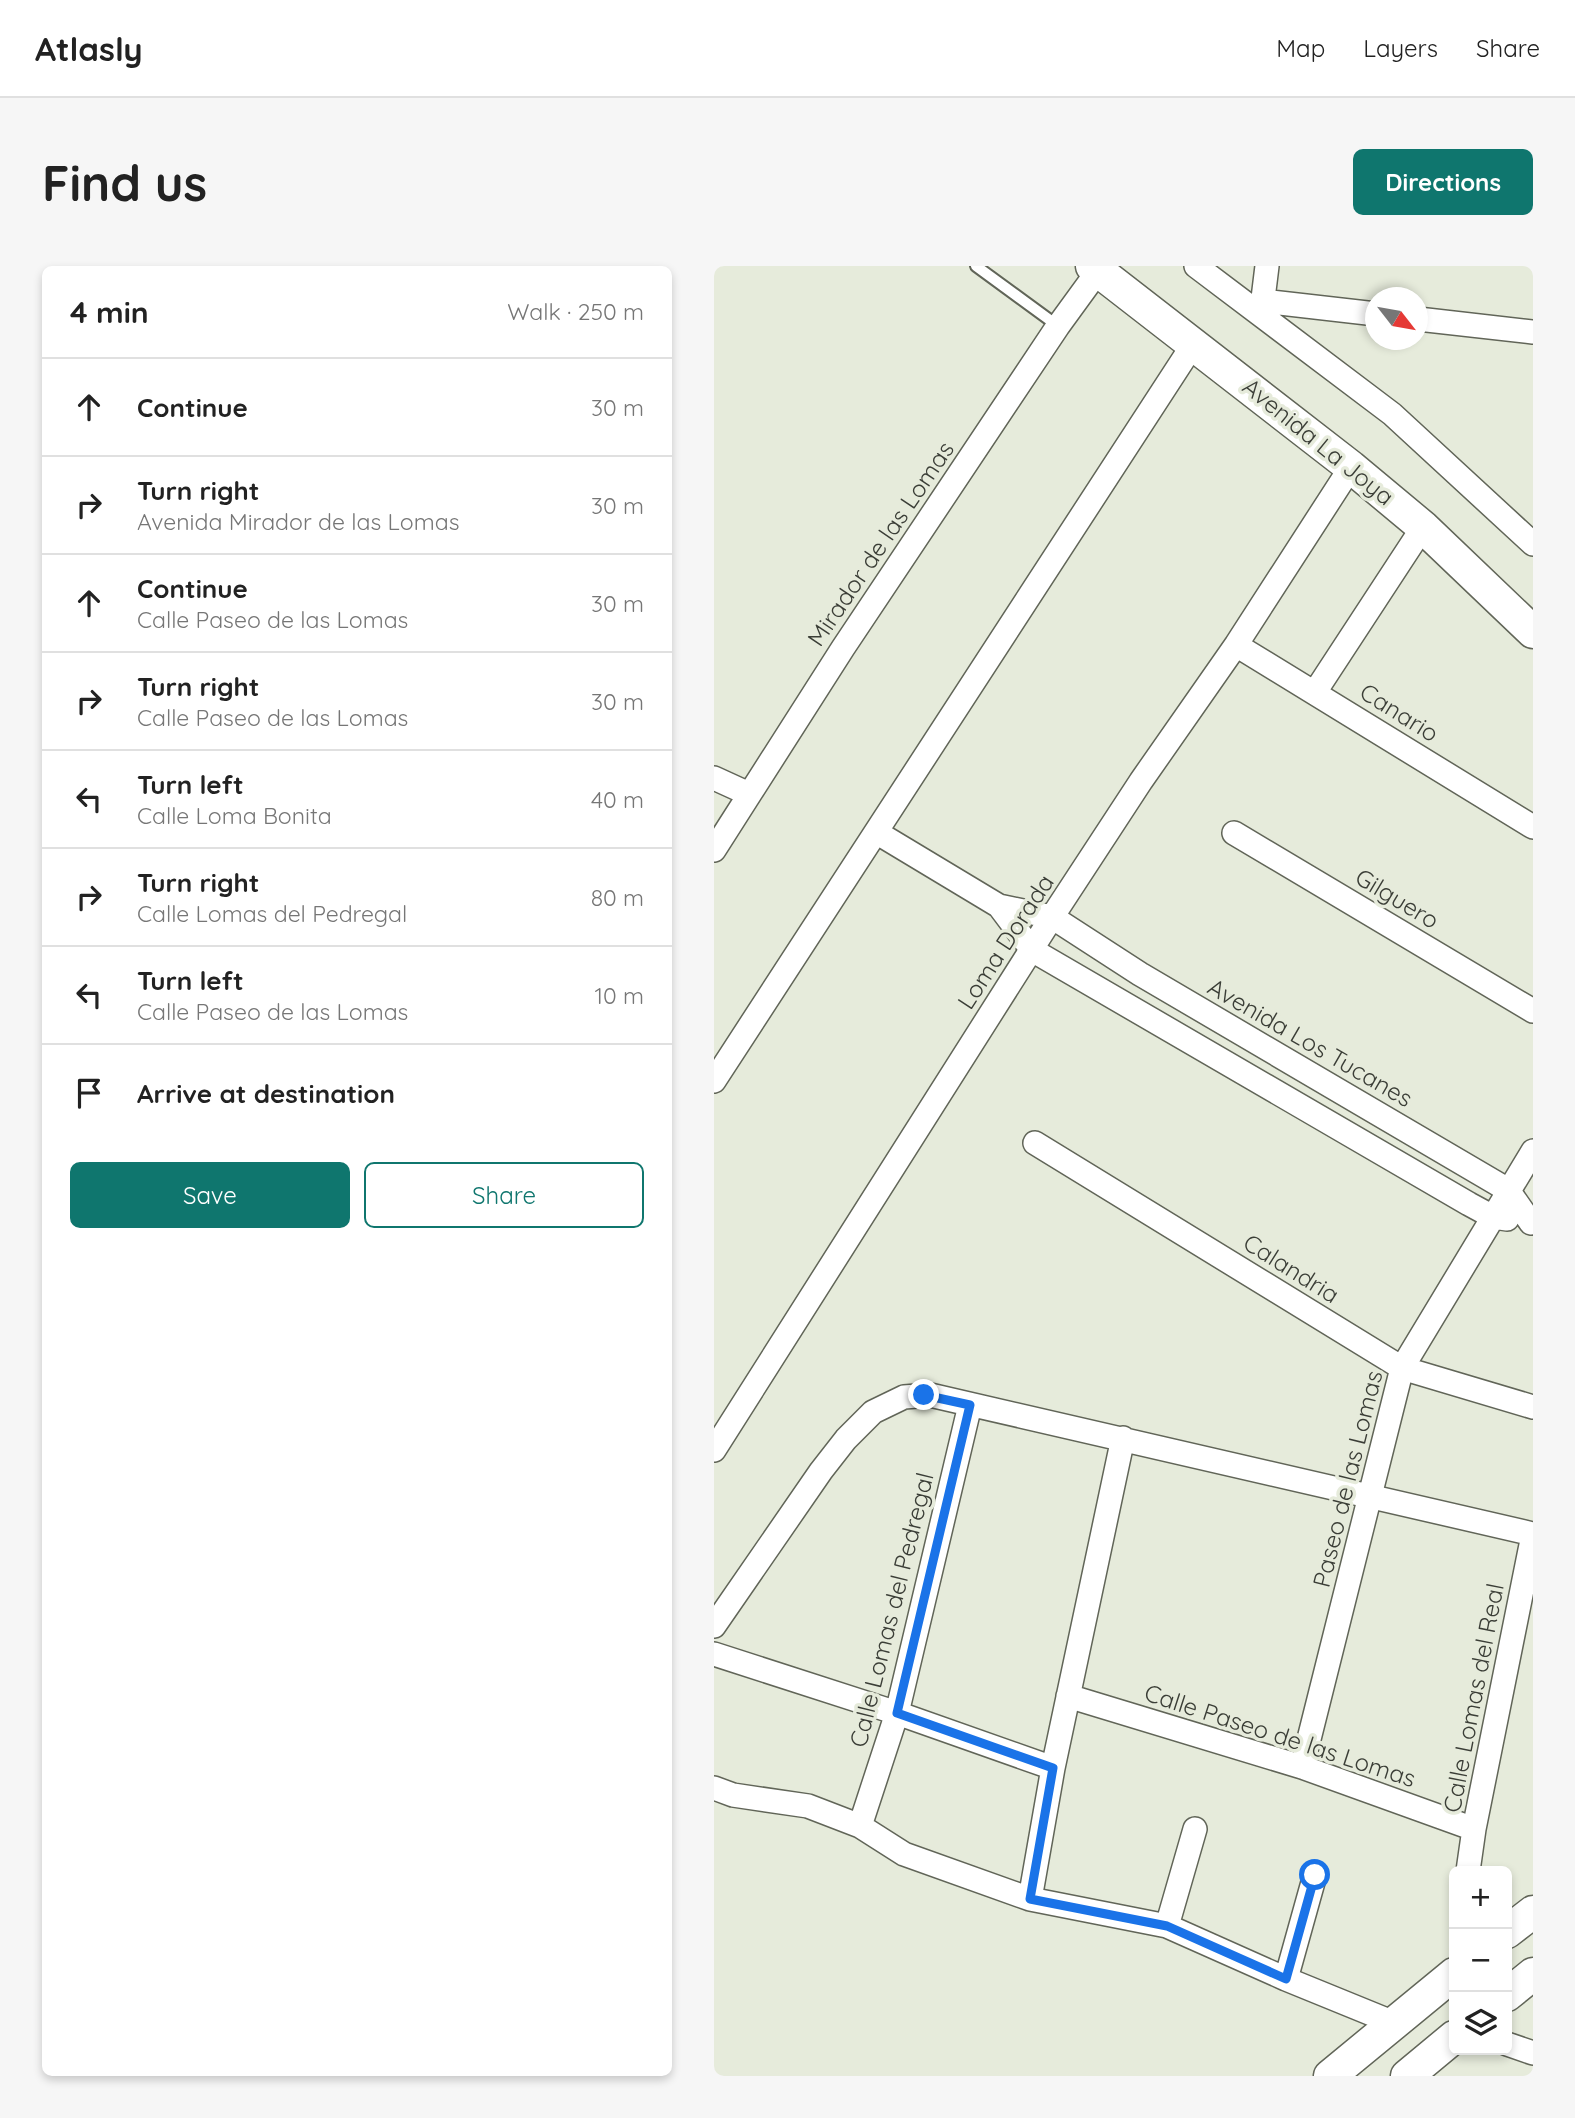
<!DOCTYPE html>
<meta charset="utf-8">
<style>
:root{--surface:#fff;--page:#f6f6f6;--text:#222;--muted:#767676;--line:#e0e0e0;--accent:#0f766e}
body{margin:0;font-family:Quicksand,sans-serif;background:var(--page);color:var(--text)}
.controls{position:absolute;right:21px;bottom:21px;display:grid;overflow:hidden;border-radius:10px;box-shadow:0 4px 10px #0003}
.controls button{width:63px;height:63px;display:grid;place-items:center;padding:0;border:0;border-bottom:2px solid var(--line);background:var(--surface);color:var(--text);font:35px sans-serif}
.compass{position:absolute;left:651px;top:21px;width:63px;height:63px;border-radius:50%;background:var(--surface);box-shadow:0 4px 10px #0003;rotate:121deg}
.stop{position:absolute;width:21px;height:21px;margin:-16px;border:5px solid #1a73e8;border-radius:50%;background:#fff}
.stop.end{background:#1a73e8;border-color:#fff;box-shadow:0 2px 7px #0008}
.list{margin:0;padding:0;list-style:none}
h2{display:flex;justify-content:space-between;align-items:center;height:91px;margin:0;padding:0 28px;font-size:30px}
h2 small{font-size:23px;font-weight:400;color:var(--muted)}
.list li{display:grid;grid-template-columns:46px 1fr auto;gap:21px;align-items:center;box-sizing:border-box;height:98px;padding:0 28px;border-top:2px solid var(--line)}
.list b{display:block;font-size:26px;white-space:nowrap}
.list p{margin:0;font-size:23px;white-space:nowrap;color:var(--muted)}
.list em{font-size:23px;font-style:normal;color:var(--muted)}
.actions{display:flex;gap:14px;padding:21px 28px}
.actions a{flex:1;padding:16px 0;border:2px solid var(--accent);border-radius:10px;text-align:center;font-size:24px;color:var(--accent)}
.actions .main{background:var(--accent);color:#fff}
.icon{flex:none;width:38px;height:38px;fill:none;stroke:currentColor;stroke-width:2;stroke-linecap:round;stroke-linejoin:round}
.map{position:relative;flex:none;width:819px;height:1810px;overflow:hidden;border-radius:10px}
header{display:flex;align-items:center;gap:42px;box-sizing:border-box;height:98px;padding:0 35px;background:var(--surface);border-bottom:2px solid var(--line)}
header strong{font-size:33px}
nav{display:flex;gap:38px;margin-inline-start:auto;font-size:24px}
.intro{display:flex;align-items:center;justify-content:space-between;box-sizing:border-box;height:168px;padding:0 42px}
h1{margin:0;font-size:49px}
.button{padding:18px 32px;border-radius:10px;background:var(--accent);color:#fff;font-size:24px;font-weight:700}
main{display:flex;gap:42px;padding:0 42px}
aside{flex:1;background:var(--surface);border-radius:10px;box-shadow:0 4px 10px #0003}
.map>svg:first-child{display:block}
</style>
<header>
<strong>Atlasly</strong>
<nav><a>Map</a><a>Layers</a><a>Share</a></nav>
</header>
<div class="intro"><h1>Find us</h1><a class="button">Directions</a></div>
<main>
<aside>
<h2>4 min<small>Walk · 250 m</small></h2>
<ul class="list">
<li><svg class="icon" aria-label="ahead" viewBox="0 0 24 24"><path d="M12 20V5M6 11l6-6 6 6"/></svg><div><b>Continue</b></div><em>30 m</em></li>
<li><svg class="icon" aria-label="right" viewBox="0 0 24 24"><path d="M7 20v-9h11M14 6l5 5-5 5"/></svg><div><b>Turn right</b><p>Avenida Mirador de las Lomas</p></div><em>30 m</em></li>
<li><svg class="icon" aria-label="ahead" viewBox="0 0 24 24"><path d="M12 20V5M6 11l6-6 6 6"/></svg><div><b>Continue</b><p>Calle Paseo de las Lomas</p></div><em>30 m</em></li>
<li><svg class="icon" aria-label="right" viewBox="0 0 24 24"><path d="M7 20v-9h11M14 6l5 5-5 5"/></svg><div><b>Turn right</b><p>Calle Paseo de las Lomas</p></div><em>30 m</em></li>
<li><svg class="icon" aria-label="left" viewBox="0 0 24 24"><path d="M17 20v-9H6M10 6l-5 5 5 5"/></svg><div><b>Turn left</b><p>Calle Loma Bonita</p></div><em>40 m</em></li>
<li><svg class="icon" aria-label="right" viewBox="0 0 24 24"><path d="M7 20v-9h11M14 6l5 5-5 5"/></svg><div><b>Turn right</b><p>Calle Lomas del Pedregal</p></div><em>80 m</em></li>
<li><svg class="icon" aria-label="left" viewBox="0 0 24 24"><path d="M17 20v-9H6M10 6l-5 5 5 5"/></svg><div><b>Turn left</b><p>Calle Paseo de las Lomas</p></div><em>10 m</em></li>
<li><svg class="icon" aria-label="arrive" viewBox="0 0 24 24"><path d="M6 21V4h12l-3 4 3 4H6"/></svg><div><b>Arrive at destination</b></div></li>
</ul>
<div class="actions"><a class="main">Save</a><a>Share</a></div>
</aside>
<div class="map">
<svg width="819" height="1810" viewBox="0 0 819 1810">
<rect width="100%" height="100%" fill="#e6ebdb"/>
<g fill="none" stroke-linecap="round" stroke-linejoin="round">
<g stroke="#616558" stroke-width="14">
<path id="lane" d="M 262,0 L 344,60"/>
</g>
<g stroke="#616558" stroke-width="26">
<path id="street" d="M 482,0 L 678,148 L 819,278
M 549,35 L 662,48
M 547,49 L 553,0
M 704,53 L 819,66
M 522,379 L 819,561
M 601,426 L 709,261
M 0,512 L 35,528
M 162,566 L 285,640 L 338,651 L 426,708 L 794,924 L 817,957
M 520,567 L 819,745
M 0,584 L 129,382 L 344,60 L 384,5
M 285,640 L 318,684 L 755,938 L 779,951 L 793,953
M 0,815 L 480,77
M 321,877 L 688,1102 L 819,1141
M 0,1184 L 338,651 L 427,515 L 522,379 L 637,201
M 0,1360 L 107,1205 L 132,1173 L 159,1146 L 190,1131 L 216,1129 L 819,1268
M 0,1388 L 183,1447 L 339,1502
M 354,1430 L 588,1501 L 760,1563
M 588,1501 L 688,1102 L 819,885
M 0,1522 L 19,1529 L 94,1540 L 146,1560 L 190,1588 L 316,1633 L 453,1660 L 572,1713 L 680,1757
M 146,1560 L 183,1447 L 256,1139
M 754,1605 L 760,1563 L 819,1269
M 316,1633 L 339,1502 L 409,1172
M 453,1660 L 481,1563
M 572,1713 L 601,1609
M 793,1778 L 819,1787"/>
</g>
<g stroke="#616558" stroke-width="35">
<path id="secondary" d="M 378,0 L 637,201 L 709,261 L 819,366
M 793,1666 L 819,1646
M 793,1729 L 819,1708
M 616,1810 L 740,1708
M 693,1810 L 740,1771"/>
</g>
<use href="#lane" stroke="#fff" stroke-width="10"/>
<use href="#street" stroke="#fff" stroke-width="23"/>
<use href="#secondary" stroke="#fff" stroke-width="32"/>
</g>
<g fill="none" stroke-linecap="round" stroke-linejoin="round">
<path stroke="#1a73e8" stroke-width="9" d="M 210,1129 L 256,1139 L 183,1447 L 339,1502 L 316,1633 L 453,1660 L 572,1713 L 601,1609"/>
</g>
<g text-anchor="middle" stroke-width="7" stroke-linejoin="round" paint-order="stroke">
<g font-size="24" fill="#3b3e37" stroke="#e6ebdb">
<text transform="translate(604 176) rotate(39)" y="8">Avenida La Joya</text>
<text transform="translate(167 278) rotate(-56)" y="8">Mirador de las Lomas</text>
<text transform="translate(685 447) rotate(32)" y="8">Canario</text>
<text transform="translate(683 633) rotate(31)" y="8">Gilguero</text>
<text transform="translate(292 676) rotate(-57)" y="8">Loma Dorada</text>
<text transform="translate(596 777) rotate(30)" y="8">Avenida Los Tucanes</text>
<text transform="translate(577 1003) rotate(32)" y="8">Calandria</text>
<text transform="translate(634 1213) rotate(-76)" y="8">Paseo de las Lomas</text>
<text transform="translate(178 1344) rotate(-76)" y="8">Calle Lomas del Pedregal</text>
<text transform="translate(760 1432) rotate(-79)" y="8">Calle Lomas del Real</text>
<text transform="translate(566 1470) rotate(18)" y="8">Calle Paseo de las Lomas</text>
</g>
</g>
</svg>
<div class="controls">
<button>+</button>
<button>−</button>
<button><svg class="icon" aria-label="layers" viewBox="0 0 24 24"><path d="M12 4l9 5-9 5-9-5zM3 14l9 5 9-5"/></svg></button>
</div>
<svg class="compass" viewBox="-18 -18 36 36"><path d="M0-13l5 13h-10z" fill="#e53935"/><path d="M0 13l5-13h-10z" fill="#767676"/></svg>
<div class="stop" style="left:601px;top:1609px"></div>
<div class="stop end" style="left:210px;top:1129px"></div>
</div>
</main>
